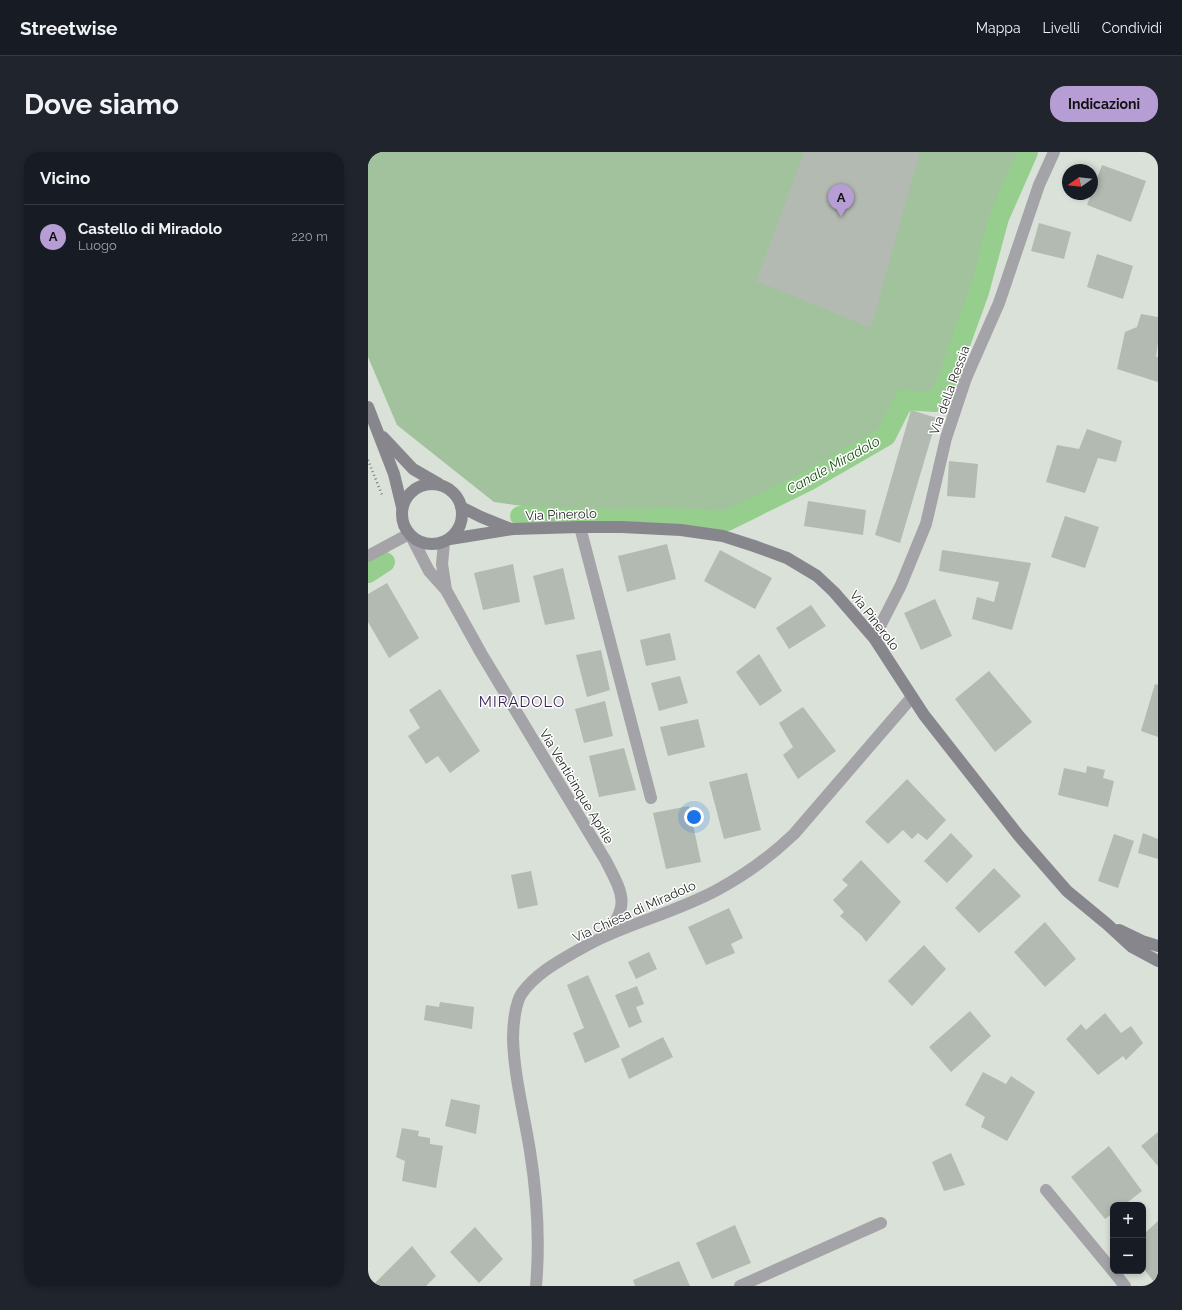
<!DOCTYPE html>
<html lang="it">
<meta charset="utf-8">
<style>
:root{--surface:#171b24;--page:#20242c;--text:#f1f3f6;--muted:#9ea1a6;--line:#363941;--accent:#b69ed5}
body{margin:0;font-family:Raleway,sans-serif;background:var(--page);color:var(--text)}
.controls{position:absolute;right:12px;bottom:12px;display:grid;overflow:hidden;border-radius:8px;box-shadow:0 2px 6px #0003}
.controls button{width:36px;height:36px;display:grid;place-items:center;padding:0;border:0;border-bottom:1px solid var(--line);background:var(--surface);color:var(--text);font:20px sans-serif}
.compass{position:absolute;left:694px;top:12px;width:36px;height:36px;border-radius:50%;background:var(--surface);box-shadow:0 2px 6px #0003;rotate:256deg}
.you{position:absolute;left:326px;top:665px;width:14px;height:14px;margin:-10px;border:3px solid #fff;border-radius:50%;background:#1a73e8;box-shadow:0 0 0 6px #1a73e833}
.badge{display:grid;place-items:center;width:26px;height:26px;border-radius:50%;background:var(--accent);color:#111;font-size:13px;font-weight:700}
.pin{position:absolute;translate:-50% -33px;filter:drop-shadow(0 1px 2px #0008)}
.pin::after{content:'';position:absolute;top:21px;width:14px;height:12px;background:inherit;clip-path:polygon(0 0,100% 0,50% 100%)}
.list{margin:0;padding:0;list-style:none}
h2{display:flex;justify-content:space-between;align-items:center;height:52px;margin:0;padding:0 16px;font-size:17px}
h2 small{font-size:13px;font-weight:400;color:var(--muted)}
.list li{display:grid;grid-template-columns:26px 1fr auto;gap:12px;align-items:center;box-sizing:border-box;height:64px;padding:0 16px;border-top:1px solid var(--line)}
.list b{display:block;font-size:15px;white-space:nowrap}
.list p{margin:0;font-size:13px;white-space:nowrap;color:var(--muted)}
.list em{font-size:13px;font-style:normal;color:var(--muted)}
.map{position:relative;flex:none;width:790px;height:1134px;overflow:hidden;border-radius:16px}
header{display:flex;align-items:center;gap:24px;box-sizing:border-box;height:56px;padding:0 20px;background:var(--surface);border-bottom:1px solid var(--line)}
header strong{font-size:19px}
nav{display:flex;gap:22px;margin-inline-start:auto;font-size:14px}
.intro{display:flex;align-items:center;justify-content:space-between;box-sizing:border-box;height:96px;padding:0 24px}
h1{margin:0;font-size:28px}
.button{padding:10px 18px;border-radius:16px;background:var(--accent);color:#111;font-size:14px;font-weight:700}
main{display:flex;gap:24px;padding:0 24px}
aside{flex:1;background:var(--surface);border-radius:16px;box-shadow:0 2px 6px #0003}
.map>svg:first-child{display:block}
</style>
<header>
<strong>Streetwise</strong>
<nav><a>Mappa</a><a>Livelli</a><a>Condividi</a></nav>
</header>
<div class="intro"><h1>Dove siamo</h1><a class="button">Indicazioni</a></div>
<main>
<aside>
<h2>Vicino<small></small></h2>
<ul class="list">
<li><span class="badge">A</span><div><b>Castello di Miradolo</b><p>Luogo</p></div><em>220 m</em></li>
</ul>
</aside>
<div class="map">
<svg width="790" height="1134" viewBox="0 0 790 1134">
<rect width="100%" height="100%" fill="#d9e1d8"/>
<path fill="#a1c29c" d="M 0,0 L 664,0 L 638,60 L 569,241 L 495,291 L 418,335 L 357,364 L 349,365 L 184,358 L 126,350 L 29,273 L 0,205 Z"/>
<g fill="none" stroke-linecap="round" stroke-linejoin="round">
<path stroke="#96ce8e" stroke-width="20" d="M 152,364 L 242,367 L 298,366 L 359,369 L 440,329 L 518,284 L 536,248 L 567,250 L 575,239 L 611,140 L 631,66 L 660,0
M 0,421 L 17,410"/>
</g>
<path fill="#b3bab1" d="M 436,0 L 552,0 L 503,176 L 388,129 Z
M 734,13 L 778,29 L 763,70 L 719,53 Z
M 671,71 L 703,80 L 696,107 L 663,99 Z
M 729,102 L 765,114 L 755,147 L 719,135 Z
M 773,162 L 790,165 L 790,190 L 788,205 L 790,205 L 790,230 L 749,217 L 757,180 L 769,175 Z
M 543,258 L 569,266 L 532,391 L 507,383 Z
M 719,277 L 754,289 L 748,310 L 730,306 L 717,341 L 678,330 L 689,293 L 711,297 Z
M 581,309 L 610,312 L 607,346 L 579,344 Z
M 440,349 L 498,358 L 495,383 L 436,374 Z
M 697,364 L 731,375 L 717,416 L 683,405 Z
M 299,392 L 308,427 L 259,440 L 250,404 Z
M 352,398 L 404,426 L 387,457 L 336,429 Z
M 574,398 L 663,411 L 644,478 L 604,467 L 609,445 L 626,450 L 631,430 L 571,419 Z
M 145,412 L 152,450 L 115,458 L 106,421 Z
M 195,416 L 207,467 L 177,473 L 165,424 Z
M 19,431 L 51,486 L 21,506 L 0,470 L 0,442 Z
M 567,447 L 584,484 L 553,498 L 536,461 Z
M 443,453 L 458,474 L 421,497 L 408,476 Z
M 302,481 L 308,508 L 278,514 L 272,488 Z
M 233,498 L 242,538 L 219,545 L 208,503 Z
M 391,502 L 414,539 L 392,554 L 368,520 Z
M 621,519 L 664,570 L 627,600 L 587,547 Z
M 312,524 L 320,551 L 291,559 L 283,531 Z
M 787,532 L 790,533 L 790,585 L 773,579 Z
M 72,537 L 112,599 L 82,621 L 70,604 L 58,612 L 40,584 L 52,576 L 41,558 Z
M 237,549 L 245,584 L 216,591 L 207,557 Z
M 435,555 L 468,599 L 430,627 L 415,603 L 425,595 L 411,571 Z
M 330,567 L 337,595 L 300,604 L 292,575 Z
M 256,596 L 268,638 L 231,645 L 221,604 Z
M 719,614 L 737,618 L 735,626 L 746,629 L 740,655 L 690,643 L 696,616 L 718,621 Z
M 379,621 L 393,678 L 356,687 L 341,630 Z
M 539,627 L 578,668 L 559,688 L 550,681 L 544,687 L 535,678 L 520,692 L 497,670 Z
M 321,654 L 333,710 L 298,717 L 285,661 Z
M 583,681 L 605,704 L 579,731 L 556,709 Z
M 775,681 L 790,687 L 790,707 L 770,701 Z
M 746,682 L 766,689 L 750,736 L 730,729 Z
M 493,708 L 533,750 L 498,790 L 494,784 L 472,764 L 476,760 L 465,748 L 480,733 L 474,728 Z
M 626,716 L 653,744 L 611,781 L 587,756 Z
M 163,719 L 170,753 L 150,757 L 143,723 Z
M 361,756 L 375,786 L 363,792 L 367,801 L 338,813 L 320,775 Z
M 677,770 L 708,807 L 677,835 L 646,800 Z
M 556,793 L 578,817 L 544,854 L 520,829 Z
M 281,800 L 289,817 L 268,827 L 260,810 Z
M 220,823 L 252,895 L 217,911 L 205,881 L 216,876 L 199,833 Z
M 269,834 L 276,852 L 268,855 L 274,870 L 261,876 L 247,843 Z
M 72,850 L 106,855 L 104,877 L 56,868 L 58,853 L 71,855 Z
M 602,859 L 623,884 L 583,920 L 561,895 Z
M 737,861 L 753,881 L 763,874 L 775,891 L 758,908 L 755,904 L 730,923 L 698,887 L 713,872 L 718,878 Z
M 295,885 L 305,905 L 261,927 L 253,907 Z
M 615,920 L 638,932 L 643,924 L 667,940 L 639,989 L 613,975 L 617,965 L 597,953 Z
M 83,947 L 112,953 L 108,982 L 77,974 Z
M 34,976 L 51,979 L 50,984 L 62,986 L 62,992 L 75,994 L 68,1036 L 34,1029 L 37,1009 L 28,1005 Z
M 790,980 L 790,1014 L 773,994 Z
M 741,994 L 774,1039 L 756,1053 L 745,1053 L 745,1061 L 737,1067 L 703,1025 Z
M 583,1001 L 597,1033 L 576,1039 L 564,1010 Z
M 790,1069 L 790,1128 L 787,1131 L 775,1116 L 775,1083 Z
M 367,1073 L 383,1111 L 344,1127 L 328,1091 Z
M 107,1075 L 135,1107 L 111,1131 L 82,1100 Z
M 44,1094 L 68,1124 L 58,1134 L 4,1134 Z
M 311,1109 L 322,1134 L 267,1134 L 265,1128 Z"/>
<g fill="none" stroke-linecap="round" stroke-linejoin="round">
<path stroke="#767c75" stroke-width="2.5" stroke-dasharray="1 3" stroke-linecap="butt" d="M 0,308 L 14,343"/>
<path stroke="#a4a3a7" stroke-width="12" d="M 212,375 L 283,646
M 44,386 L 61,419 L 78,438 L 113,501 L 238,709 C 254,741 263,752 238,783
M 76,391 L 74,412 L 78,438
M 0,404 L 41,382
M 506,486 L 533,433 L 558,372 L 578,286 L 598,226 L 631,151 L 671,33 L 686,0
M 678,1038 L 745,1119
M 745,1119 L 757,1134
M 168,1134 C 172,1089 169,1043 162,999 C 156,961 146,924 145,886 C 145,874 147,851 154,841 C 167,823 186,812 205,801 C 216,795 226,789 238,784 C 274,768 314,757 349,738 C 377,723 403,704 426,682 L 544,545
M 372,1134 L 513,1071"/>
<path stroke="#88868d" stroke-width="12" d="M 0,255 L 26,322 L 34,355
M 15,285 L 45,317 L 71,332
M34 362a30 30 0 1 1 60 0a30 30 0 1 1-60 0Z
M 93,355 L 113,365 L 143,377
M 82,387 L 145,377 L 212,375 L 254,375 L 313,378 L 355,384 L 386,394 L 419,406 L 449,424 L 466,440 L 506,486 L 556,563 L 651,684 L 699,739 L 739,772 L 764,795 L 790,809
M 751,778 L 774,789 L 790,794"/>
</g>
<g text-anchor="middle" stroke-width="3" stroke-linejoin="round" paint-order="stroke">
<g font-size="13" fill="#252824" stroke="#fff">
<text transform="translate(581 238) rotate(-70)" y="5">Via della Ressia</text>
<text transform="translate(193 362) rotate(-2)" y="5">Via Pinerolo</text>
<text transform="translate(507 468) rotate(52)" y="5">Via Pinerolo</text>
<text transform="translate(209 634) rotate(59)" y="5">Via Venticinque Aprile</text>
<text transform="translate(266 759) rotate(-24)" y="5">Via Chiesa di Miradolo</text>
</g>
<g font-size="14" font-style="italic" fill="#184f10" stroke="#fff">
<text transform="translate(465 313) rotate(-29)" y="5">Canale Miradolo</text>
</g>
<g font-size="15" letter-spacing="1" fill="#371e57" stroke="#fff">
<text x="154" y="555">MIRADOLO</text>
</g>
</g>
</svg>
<div class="controls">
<button>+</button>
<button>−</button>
</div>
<svg class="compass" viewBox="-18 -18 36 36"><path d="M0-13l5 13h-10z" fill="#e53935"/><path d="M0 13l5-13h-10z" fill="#9ea1a6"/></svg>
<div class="you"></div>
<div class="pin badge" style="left:473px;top:65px">A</div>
</div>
</main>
